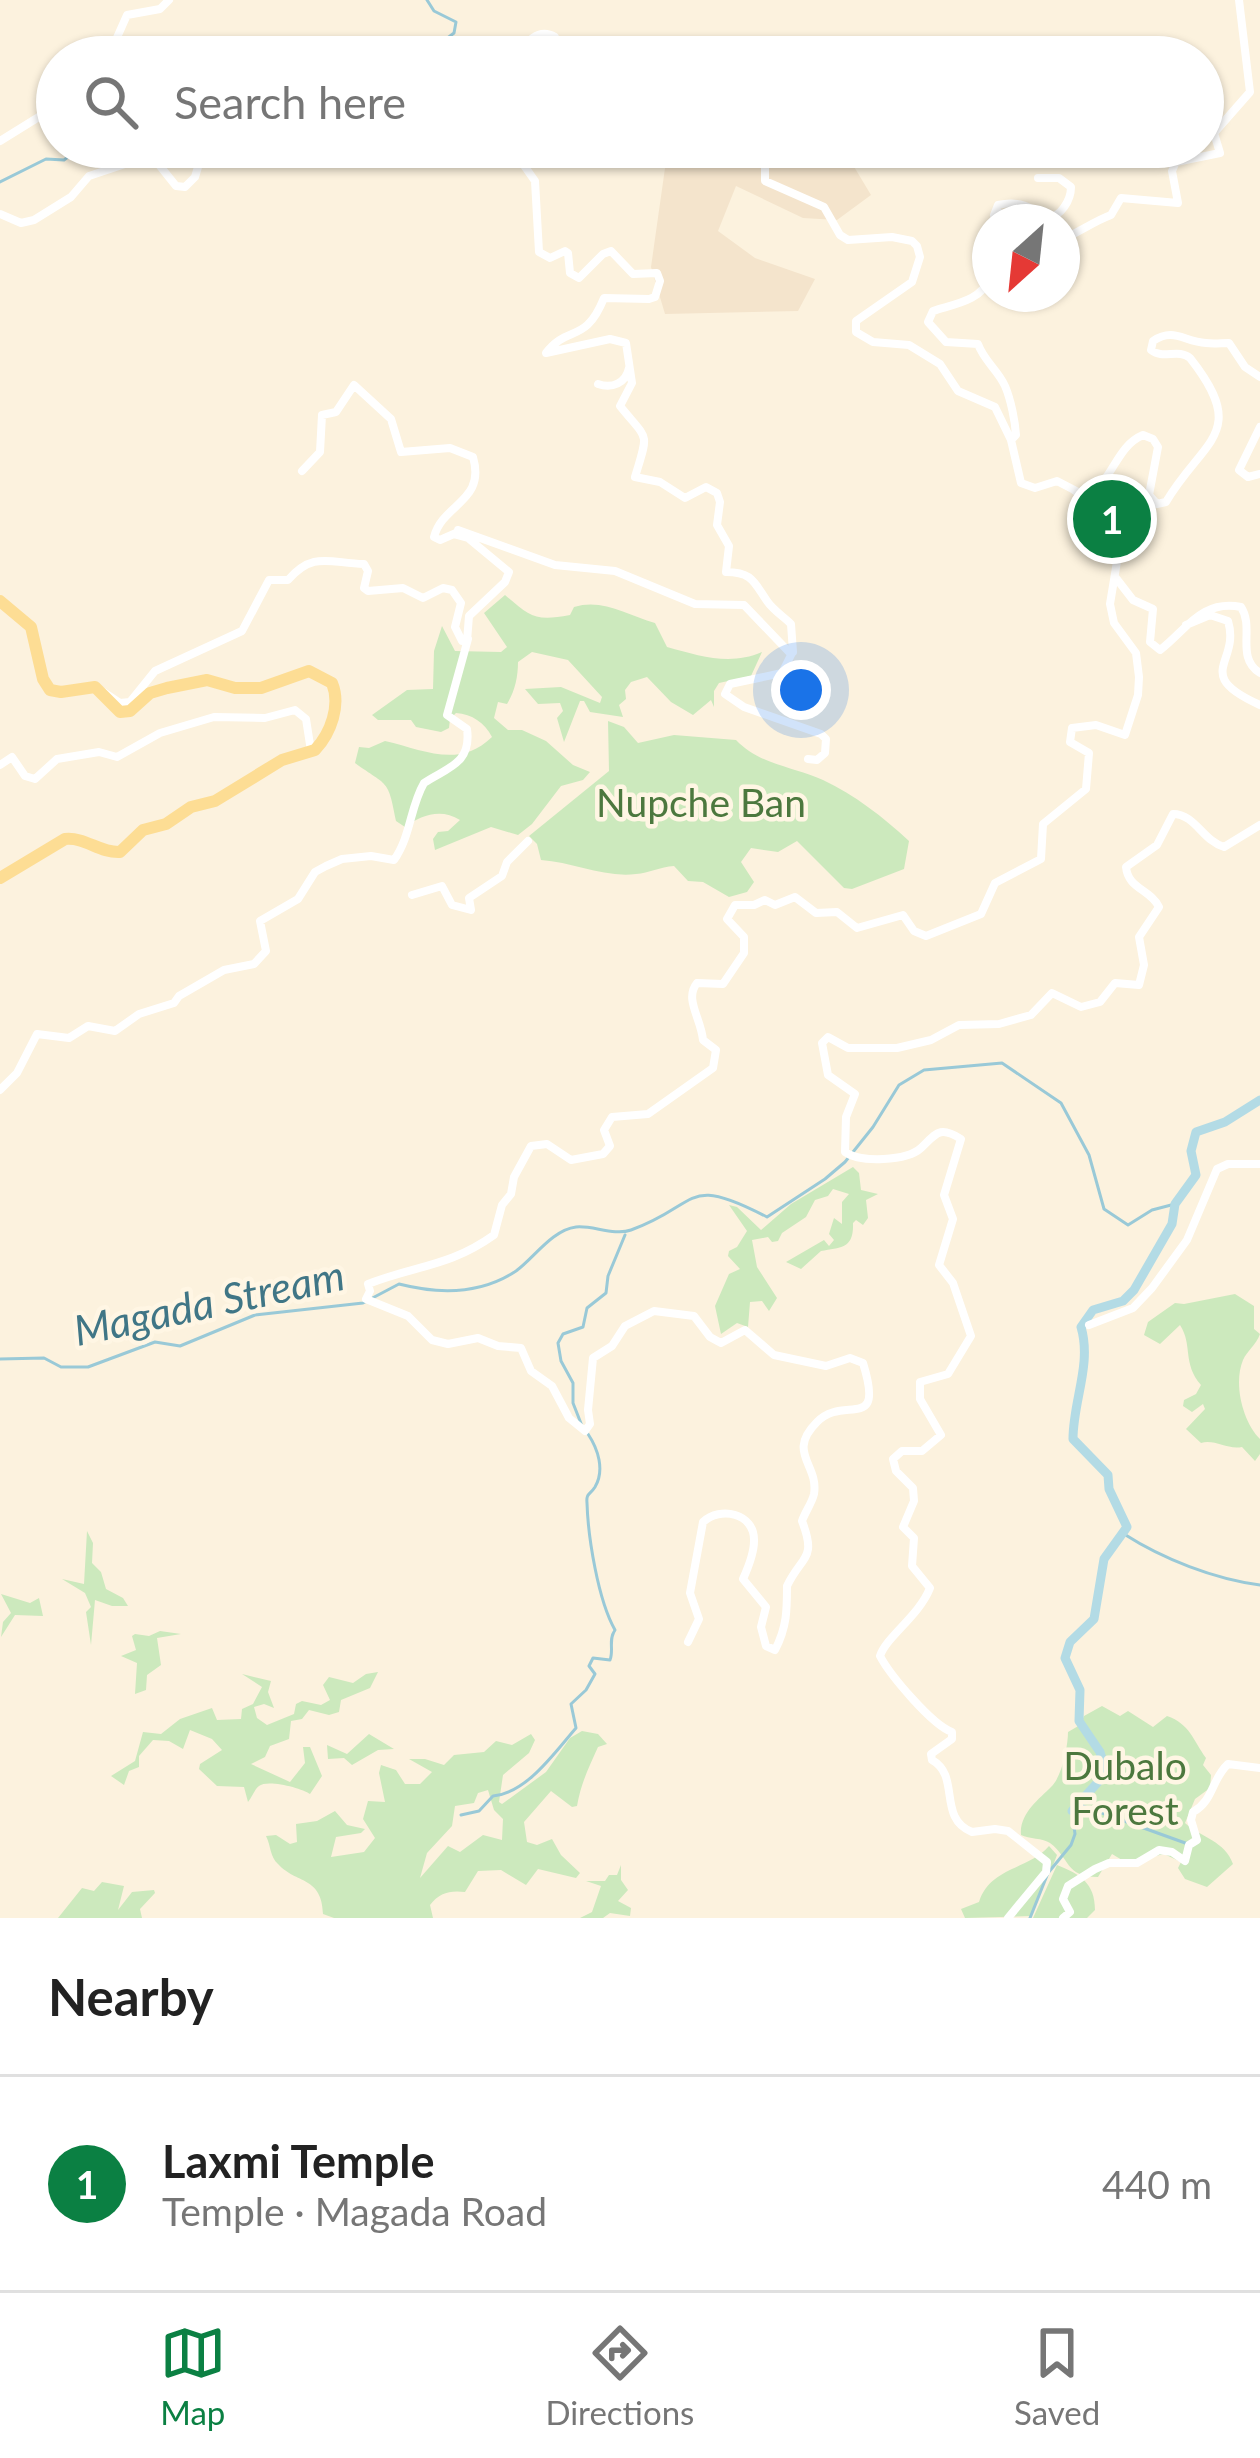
<!DOCTYPE html>
<meta charset="utf-8">
<style>
:root{--surface:#fff;--page:#f2f2f2;--text:#222;--muted:#767676;--line:#e0e0e0;--accent:#0b8043}
body{margin:0;font-family:Lato,sans-serif;background:var(--page);color:var(--text)}
.compass{position:absolute;left:972px;top:204px;width:108px;height:108px;border-radius:50%;background:var(--surface);box-shadow:0 3px 9px #0004;rotate:207deg}
.you{position:absolute;left:801px;top:690px;width:42px;height:42px;margin:-30px;border:9px solid #fff;border-radius:50%;background:#1a73e8;box-shadow:0 0 0 18px #1a73e833}
.badge{display:grid;place-items:center;width:78px;height:78px;border-radius:50%;background:var(--accent);color:#fff;font-size:39px;font-weight:700}
.pin{position:absolute;translate:-50% -50%;border:6px solid #fff;box-shadow:0 3px 12px #0006}
.list{margin:0;padding:0;list-style:none}
h2{display:flex;justify-content:space-between;align-items:center;height:156px;margin:0;padding:0 48px;font-size:51px}
h2 small{font-size:39px;font-weight:400;color:var(--muted)}
.list li{display:grid;grid-template-columns:78px 1fr auto;gap:36px;align-items:center;box-sizing:border-box;height:216px;padding:0 48px;border-top:3px solid var(--line)}
.list b{display:block;font-size:45px;white-space:nowrap}
.list p{margin:0;font-size:39px;white-space:nowrap;color:var(--muted)}
.list em{font-size:39px;font-style:normal;color:var(--muted)}
.icon{flex:none;width:66px;height:66px;fill:none;stroke:currentColor;stroke-width:2;stroke-linecap:round;stroke-linejoin:round}
.map{position:relative;flex:none;width:1260px;height:1918px;overflow:hidden}
.search{position:absolute;background:var(--surface);box-shadow:0 3px 9px #0004;left:36px;right:36px;top:36px;height:132px;display:flex;align-items:center;gap:30px;box-sizing:border-box;padding:0 42px;border-radius:66px;color:var(--muted);font-size:45px}
.sheet{height:372px;background:var(--surface)}
nav{display:flex;justify-content:space-around;align-items:center;box-sizing:border-box;height:168px;border-top:3px solid var(--line);background:var(--surface);font-size:33px;color:var(--muted)}
nav a{display:grid;justify-items:center;gap:6px}
nav .on{color:var(--accent)}
.map>svg:first-child{display:block}
</style>
<div class="map">
<svg width="1260" height="1918" viewBox="0 0 1260 1918">
<rect width="100%" height="100%" fill="#fcf2de"/>
<path fill="#f4e4cc" d="M 668,147 L 835,147 L 853,165 L 871,195 L 837,220 L 803,218 L 736,186 L 718,231 L 755,258 L 815,279 L 798,311 L 665,314 L 651,267 Z"/>
<path fill="#cce9bd" fill-rule="evenodd" d="M 505,595 C 530,616 534,622 570,615 L 574,607 C 602,598 628,615 655,623 L 667,647 C 700,656 730,666 762,652 L 751,676 L 719,683 L 714,691 L 714,707 L 711,700 L 693,715 L 671,702 L 647,677 L 631,682 L 625,690 L 626,699 L 619,705 L 623,717 L 590,712 L 584,701 L 580,701 L 564,742 L 557,718 L 563,711 L 560,703 L 538,704 L 525,689 L 561,687 L 600,703 L 602,697 L 568,660 L 532,652 L 518,662 C 518,677 515,691 507,704 L 498,702 L 494,718 L 508,730 L 522,730 L 546,741 L 573,765 L 590,772 L 583,780 L 561,786 L 532,824 L 518,835 L 491,827 L 435,850 L 433,839 L 438,832 L 448,831 L 460,820 C 441,808 421,815 405,827 L 396,821 C 388,778 388,787 355,763 L 359,747 L 369,748 L 385,741 C 424,750 459,769 492,737 C 485,723 472,714 456,713 L 450,719 L 449,728 L 441,732 L 416,727 L 411,720 L 378,720 L 372,715 L 407,690 L 433,689 L 434,651 L 442,626 L 455,651 L 501,652 L 507,647 L 484,613 Z
M 608,721 L 624,727 L 638,743 L 674,735 L 736,740 C 760,765 792,766 823,780 C 855,795 883,817 909,841 L 904,869 L 852,889 L 844,888 L 797,841 L 778,852 L 751,848 L 741,862 L 754,882 L 747,892 L 729,897 L 703,882 L 688,881 L 674,866 C 660,867 649,873 636,874 C 604,878 573,862 541,860 L 537,844 L 529,836 L 609,771 Z
M 853,1167 L 859,1173 L 861,1190 L 878,1194 L 866,1200 L 868,1218 L 863,1225 L 856,1220 L 853,1223 C 854,1249 841,1247 821,1251 L 801,1269 L 786,1262 L 824,1240 L 829,1246 L 834,1240 L 829,1234 L 834,1218 L 842,1224 L 842,1202 L 849,1194 L 833,1189 L 828,1196 L 815,1200 L 806,1217 L 782,1233 L 778,1241 L 772,1242 L 768,1237 L 752,1240 L 757,1267 L 777,1298 L 769,1311 L 762,1301 L 750,1302 L 748,1327 L 737,1323 L 721,1334 L 715,1306 L 729,1274 L 740,1269 L 728,1256 L 729,1251 L 737,1247 L 747,1231 L 729,1205 L 737,1207 L 761,1230 L 791,1204 Z
M 1235,1294 L 1254,1306 L 1254,1329 L 1260,1334 C 1256,1345 1247,1351 1243,1360 C 1233,1384 1243,1422 1260,1439 L 1260,1454 L 1255,1461 L 1242,1447 C 1227,1450 1215,1439 1201,1443 L 1186,1429 L 1205,1409 L 1203,1404 L 1192,1412 L 1183,1406 L 1184,1400 L 1196,1394 L 1201,1385 C 1182,1363 1193,1345 1180,1325 L 1160,1344 L 1144,1335 L 1148,1322 L 1175,1303 L 1184,1304 Z
M 87,1531 L 93,1543 L 92,1563 L 101,1572 L 106,1589 L 123,1598 L 128,1606 L 112,1606 L 95,1600 L 91,1645 L 86,1612 L 91,1607 L 85,1593 L 62,1579 L 84,1584 Z
M 1,1594 L 30,1603 L 39,1598 L 43,1616 L 15,1615 L 1,1637 L 3,1622 L 11,1613 Z
M 160,1631 L 181,1634 L 157,1638 L 161,1665 L 147,1675 L 146,1690 L 135,1694 L 137,1663 L 121,1656 L 136,1650 L 132,1636 L 135,1634 L 149,1636 Z
M 378,1672 L 370,1688 L 341,1700 L 339,1712 L 329,1715 L 309,1710 L 302,1719 L 291,1721 L 289,1739 L 270,1746 L 265,1757 L 251,1764 L 290,1782 L 305,1763 L 303,1747 L 310,1747 L 322,1776 L 310,1794 C 302,1788 267,1779 259,1786 C 254,1790 252,1797 248,1802 L 244,1787 L 217,1786 L 199,1769 L 200,1764 L 222,1750 L 212,1739 L 190,1730 L 183,1749 L 169,1741 L 153,1740 L 139,1756 L 139,1767 L 129,1771 L 124,1785 L 111,1776 L 135,1761 L 143,1732 L 161,1734 L 180,1719 L 212,1708 L 217,1720 L 241,1719 L 242,1709 L 253,1704 L 262,1687 L 242,1674 L 271,1681 L 268,1692 L 274,1708 L 264,1704 L 254,1707 L 257,1718 L 267,1725 L 294,1714 L 296,1704 L 302,1701 L 321,1705 L 330,1700 L 323,1685 L 329,1677 L 353,1683 L 366,1674 Z
M 1102,1706 L 1120,1716 L 1128,1711 L 1153,1727 L 1167,1716 C 1190,1724 1193,1740 1206,1758 L 1203,1765 L 1211,1775 L 1210,1788 L 1195,1799 L 1185,1823 C 1202,1838 1225,1841 1233,1864 L 1207,1887 L 1185,1879 L 1178,1868 L 1181,1862 L 1164,1854 L 1127,1863 L 1112,1854 L 1098,1877 C 1065,1877 1070,1858 1050,1843 C 1043,1838 1029,1839 1021,1835 C 1019,1814 1039,1799 1051,1787 C 1062,1777 1068,1746 1068,1732 L 1080,1725 L 1084,1716 Z
M 582,1731 L 598,1734 L 607,1744 L 598,1747 C 589,1767 581,1783 577,1806 L 572,1807 L 551,1791 L 524,1822 L 527,1842 L 537,1845 L 552,1839 L 561,1855 L 580,1873 L 576,1878 L 538,1869 L 526,1885 L 501,1870 L 478,1871 L 465,1892 C 450,1890 439,1893 430,1905 L 433,1918 L 334,1918 L 323,1914 C 322,1876 296,1884 278,1864 C 270,1857 271,1846 266,1836 L 276,1835 L 290,1844 L 297,1842 L 296,1824 L 317,1821 L 335,1811 L 347,1825 L 365,1829 L 361,1833 L 336,1837 L 331,1857 L 364,1852 L 375,1838 L 363,1819 L 368,1801 L 385,1802 L 379,1773 L 381,1765 L 396,1770 L 405,1784 L 420,1784 L 432,1772 L 409,1759 L 425,1759 L 444,1765 L 454,1755 L 484,1752 L 496,1741 L 512,1745 L 531,1734 L 535,1740 L 529,1753 L 503,1775 L 499,1802 L 502,1804 L 546,1772 L 570,1738 ZM 488,1790 L 494,1810 L 503,1819 L 502,1840 L 483,1835 L 460,1852 L 448,1846 L 420,1878 L 427,1853 L 452,1826 L 455,1806 L 474,1803 L 478,1793 Z
M 369,1734 L 394,1749 L 378,1750 L 352,1765 L 344,1758 L 328,1759 L 327,1745 L 347,1754 Z
M 1049,1846 L 1057,1855 C 1050,1875 1037,1895 1031,1916 L 965,1918 L 961,1909 L 979,1902 C 990,1867 1028,1870 1049,1846 Z
M 621,1865 L 621,1880 L 628,1890 L 618,1901 L 631,1908 L 630,1916 L 610,1913 L 603,1918 L 580,1918 L 592,1912 L 601,1886 L 586,1881 L 605,1881 L 609,1875 L 617,1875 Z
M 1057,1865 C 1080,1874 1095,1883 1095,1910 L 1087,1918 L 1033,1918 Z
M 102,1882 L 124,1886 L 118,1910 L 132,1892 L 154,1890 L 155,1893 L 140,1909 L 142,1918 L 58,1918 L 82,1888 L 94,1891 Z"/>
<g fill="none" stroke-linecap="round" stroke-linejoin="round">
<path stroke="#99c9d7" stroke-width="3" d="M 283,57 L 303,48 L 437,46 L 454,33 L 456,22 L 434,11 L 427,0
M 0,182 L 46,159 L 64,160 L 81,147
M 0,1359 L 44,1358 L 61,1367 L 88,1367 L 155,1342 L 180,1346 L 255,1315 L 363,1303 L 399,1284 C 438,1294 480,1295 516,1271 C 534,1258 552,1230 576,1227 C 592,1225 614,1236 631,1230 C 701,1205 683,1173 767,1217 L 825,1179 L 845,1162 L 873,1127 L 899,1085 L 924,1070 L 1002,1063 L 1061,1103 L 1089,1155 L 1104,1209 L 1128,1225 L 1152,1210 L 1175,1204
M 582,1426 L 573,1403 L 573,1383 L 561,1361 L 558,1343 L 563,1334 L 583,1327 L 587,1308 L 606,1293 L 608,1276 L 625,1235
M 1124,1534 C 1163,1559 1214,1579 1260,1585
M 1077,1804 L 1188,1844
M 461,1815 L 479,1811 L 493,1796 C 527,1793 555,1752 576,1728 L 571,1704 L 586,1690 L 595,1674 L 589,1666 L 593,1658 L 610,1660 C 614,1650 608,1640 615,1630 C 598,1600 588,1537 587,1503 C 586,1493 590,1495 595,1487 C 605,1470 598,1449 588,1434
M 1030,1918 L 1048,1873 L 1071,1845 L 1075,1834 L 1072,1811"/>
<path stroke="#b3dbe5" stroke-width="9" d="M 1072,1811 L 1098,1782 L 1103,1762 L 1100,1752 L 1079,1721 L 1080,1690 L 1065,1658 L 1070,1642 L 1094,1619 L 1104,1559 L 1127,1527 L 1109,1489 L 1108,1475 L 1073,1439 C 1073,1401 1092,1364 1081,1327 L 1093,1310 L 1123,1301 L 1134,1290 L 1172,1224 L 1175,1204 L 1196,1175 L 1191,1151 L 1196,1132 L 1225,1122 L 1260,1100"/>
<path stroke="#fff" stroke-width="8" d="M 67,57 L 73,51 L 115,42 L 127,15 L 160,9 L 169,0
M 517,57 C 525,43 538,27 555,37 L 562,57
M 0,141 L 50,110 L 57,82
M 371,147 L 373,147
M 578,147 L 590,153 L 603,147
M 765,147 L 765,181 L 824,207 L 840,235 L 848,240 L 892,237 L 912,241 L 917,246 L 920,257 L 912,282 L 856,321 L 856,332 L 873,342 L 909,345 L 940,364 L 958,391 L 995,407 L 1011,440 L 1021,483 L 1035,488 L 1057,481 L 1080,493 L 1091,493 C 1114,477 1117,446 1143,435 L 1153,439 L 1158,447 L 1149,495 L 1157,504 L 1166,502 C 1203,439 1250,434 1190,358 C 1178,348 1163,360 1151,350 L 1153,341 C 1174,327 1184,342 1206,343 C 1214,344 1221,343 1229,343 L 1245,367 L 1260,377
M 0,214 L 21,223 L 34,220 L 71,197 L 89,176 L 146,157 L 156,161 L 176,186 L 185,187 L 195,177 L 204,147
M 994,215 L 998,205 C 1019,200 1030,207 1047,218 C 1061,217 1071,200 1071,187 L 1059,178 L 1038,178
M 994,222 L 998,212 L 1018,222
M 990,236 L 983,254 L 990,268
M 1062,239 C 1073,236 1094,221 1111,215 L 1121,198 L 1178,203 L 1172,171 L 1176,162 L 1220,153 L 1214,133 L 1250,92 L 1239,0
M 990,278 C 981,301 954,304 933,311 L 928,322 L 946,342 L 978,344 C 984,361 998,370 1005,386 C 1011,400 1015,421 1016,435 L 1011,440
M 598,384 C 612,389 626,383 629,368
M 1260,427 L 1239,470 L 1248,477 L 1260,474
M 302,471 L 320,452 L 322,415 L 336,412 L 354,385 L 391,419 L 401,452 L 450,448 L 473,457 C 486,502 443,503 434,537 L 440,540 L 456,533
M 1116,578 L 1133,600 L 1153,609 L 1150,642 L 1160,650 C 1186,630 1202,599 1241,607 C 1255,628 1235,657 1260,673
M 1186,625 L 1210,615 L 1228,621 C 1241,663 1191,674 1260,705
M 792,653 L 782,673 L 730,684 L 725,694 L 744,707 L 821,734 L 826,739 L 825,753 L 817,760 L 808,759
M 102,691 L 120,703 L 130,702 L 155,671 L 242,631 L 269,580 L 288,580 C 313,551 329,563 364,564 L 368,571 L 364,588 L 368,591 L 403,588 L 423,598 L 443,588 L 452,590 L 461,603 L 455,627 L 462,641 L 467,641 L 469,616 L 505,582 L 509,572 L 468,538 L 457,535 L 458,530 L 555,565 L 615,571 L 695,604 L 744,605 L 789,652 L 793,652 L 791,624 C 784,617 773,610 767,601 C 754,582 752,572 726,572 L 729,546 L 717,525 L 720,502 L 717,493 L 706,487 L 685,498 L 660,482 L 635,477 C 649,430 649,442 620,406 L 632,383 L 626,343 L 610,339 L 546,353 C 568,324 585,345 604,298 L 649,299 L 655,297 L 660,281 L 657,273 L 633,274 L 611,251 L 603,254 L 579,278 L 570,273 L 568,253 L 565,251 L 550,258 L 539,252 L 535,181 L 511,147
M 0,765 L 12,757 L 25,776 L 35,779 L 57,759 L 99,752 L 117,757 L 160,733 L 214,717 L 265,718 L 295,710 L 306,719 L 311,751
M 412,895 L 442,886 L 452,905 L 471,910 L 469,898 L 502,876 L 507,862 L 528,841
M 0,1090 L 17,1073 L 37,1034 L 69,1038 L 88,1026 L 115,1031 L 139,1014 L 174,1003 L 179,996 L 224,970 L 254,964 L 266,951 L 260,921 L 298,899 L 315,872 L 326,866 L 342,859 L 371,856 L 394,860 C 411,836 410,807 424,783 C 446,768 472,764 467,729 L 447,715 L 468,639
M 1089,1325 L 1133,1308 L 1152,1288 L 1187,1240 L 1217,1169 L 1228,1164 L 1260,1164
M 688,1642 L 699,1619 L 690,1593 L 703,1522 C 720,1506 755,1513 754,1541 C 754,1553 748,1568 743,1579 L 766,1607 L 761,1627 L 766,1646 L 775,1650 C 787,1627 787,1610 787,1586 C 802,1555 817,1560 802,1521 C 805,1512 812,1503 814,1494 C 819,1464 786,1453 817,1422 C 844,1394 885,1434 863,1363 L 850,1358 L 826,1366 L 774,1355 L 745,1330 L 721,1343 L 710,1337 L 694,1316 L 654,1311 L 625,1326 L 612,1346 L 593,1358 L 588,1410 L 590,1424 L 585,1431 L 569,1418 L 552,1386 L 531,1371 L 521,1348 L 498,1346 L 478,1338 L 448,1344 L 432,1340 L 408,1316 L 366,1299 L 370,1291 L 368,1284 C 417,1265 449,1267 494,1235 L 502,1205 L 511,1194 L 514,1177 L 531,1146 L 547,1144 L 571,1160 L 603,1154 L 610,1146 L 604,1130 L 612,1117 L 648,1114 L 713,1068 L 716,1050 L 703,1040 C 701,1018 684,999 697,983 L 723,984 L 744,953 L 744,937 L 727,919 L 735,905 L 754,905 L 765,900 L 775,905 L 795,897 L 816,913 L 837,912 L 857,928 L 903,915 L 914,931 L 926,936 L 981,914 L 995,883 L 1041,859 L 1043,824 L 1086,789 L 1089,753 L 1070,742 L 1072,728 L 1096,725 L 1125,735 L 1138,695 L 1139,677 L 1136,653 L 1114,623 L 1110,604 L 1126,507 L 1087,500 L 1074,490
M 1008,1918 L 1046,1872 L 1047,1862 L 1008,1831 L 995,1829 L 972,1832 C 937,1818 961,1776 932,1760 L 931,1754 L 952,1739 L 952,1732 C 932,1725 890,1675 880,1656 C 886,1637 919,1616 930,1588 L 912,1566 L 914,1538 L 903,1527 L 914,1501 L 913,1488 L 896,1471 L 893,1459 L 902,1451 L 922,1451 L 941,1435 L 920,1399 L 920,1382 L 948,1374 L 971,1336 L 953,1283 L 939,1265 L 953,1219 L 944,1195 L 961,1139 C 939,1125 936,1134 921,1148 C 907,1161 860,1163 845,1152 L 846,1117 L 855,1094 L 828,1075 L 822,1043 L 828,1037 L 848,1048 L 897,1048 L 931,1040 L 959,1025 L 999,1024 L 1031,1015 L 1052,993 L 1081,1007 L 1100,1002 L 1115,983 L 1139,985 L 1144,965 L 1139,937 L 1159,907 C 1150,889 1128,889 1126,867 L 1157,845 L 1173,814 C 1195,814 1203,841 1224,847 L 1260,825
M 1063,1918 L 1070,1912 L 1063,1899 L 1068,1886 L 1095,1869 L 1109,1863 L 1137,1863 L 1159,1850 L 1172,1852 L 1185,1861 L 1189,1845 L 1197,1840 L 1191,1820 L 1193,1812 C 1214,1800 1211,1780 1228,1764 L 1260,1768"/>
<path stroke="#fddd94" stroke-width="12" d="M 0,601 L 31,627 L 43,679 L 50,690 L 61,692 L 95,687 L 120,712 L 130,711 L 150,693 L 167,688 L 207,680 L 235,688 L 261,688 L 309,671 L 332,683 C 341,705 331,733 315,750 L 282,760 L 215,801 L 191,807 L 166,824 L 143,830 L 120,852 C 99,853 86,837 65,839 L 0,878"/>
</g>
<g text-anchor="middle" stroke-width="9" stroke-linejoin="round" paint-order="stroke">
<g font-size="39" fill="#4c783e" stroke="#fff6e4">
<text x="701" y="817">Nupche Ban</text>
<text x="1125" y="1780">Dubalo<tspan x="1125" dy="45">Forest</tspan></text>
</g>
<g font-size="42" font-style="italic" fill="#407686" stroke="#fff6e4">
<text transform="translate(209 1303) rotate(-12)" y="15">Magada Stream</text>
</g>
</g>
</svg>
<svg class="compass" viewBox="-18 -18 36 36"><path d="M0-13l5 13h-10z" fill="#e53935"/><path d="M0 13l5-13h-10z" fill="#767676"/></svg>
<div class="you"></div>
<div class="pin badge" style="left:1112px;top:519px">1</div>
<div class="search"><svg class="icon" aria-label="search" viewBox="0 0 24 24"><circle cx="10" cy="10" r="6"/><path d="M15 15l6 6"/></svg>Search here</div>
</div>
<section class="sheet">
<h2>Nearby<small></small></h2>
<ul class="list">
<li><span class="badge">1</span><div><b>Laxmi Temple</b><p>Temple · Magada Road</p></div><em>440 m</em></li>
</ul>
</section>
<nav>
<a class="on"><svg class="icon" aria-label="map" viewBox="0 0 24 24"><path d="M3 6l6-2 6 2 6-2v14l-6 2-6-2-6 2zM9 4v14M15 6v14"/></svg>Map</a>
<a><svg class="icon" aria-label="directions" viewBox="0 0 24 24"><path d="M12 3l9 9-9 9-9-9zM9 14v-3h6M13 9l2 2-2 2"/></svg>Directions</a>
<a><svg class="icon" aria-label="saved" viewBox="0 0 24 24"><path d="M7 4h10v16l-5-4-5 4z"/></svg>Saved</a>
</nav>
